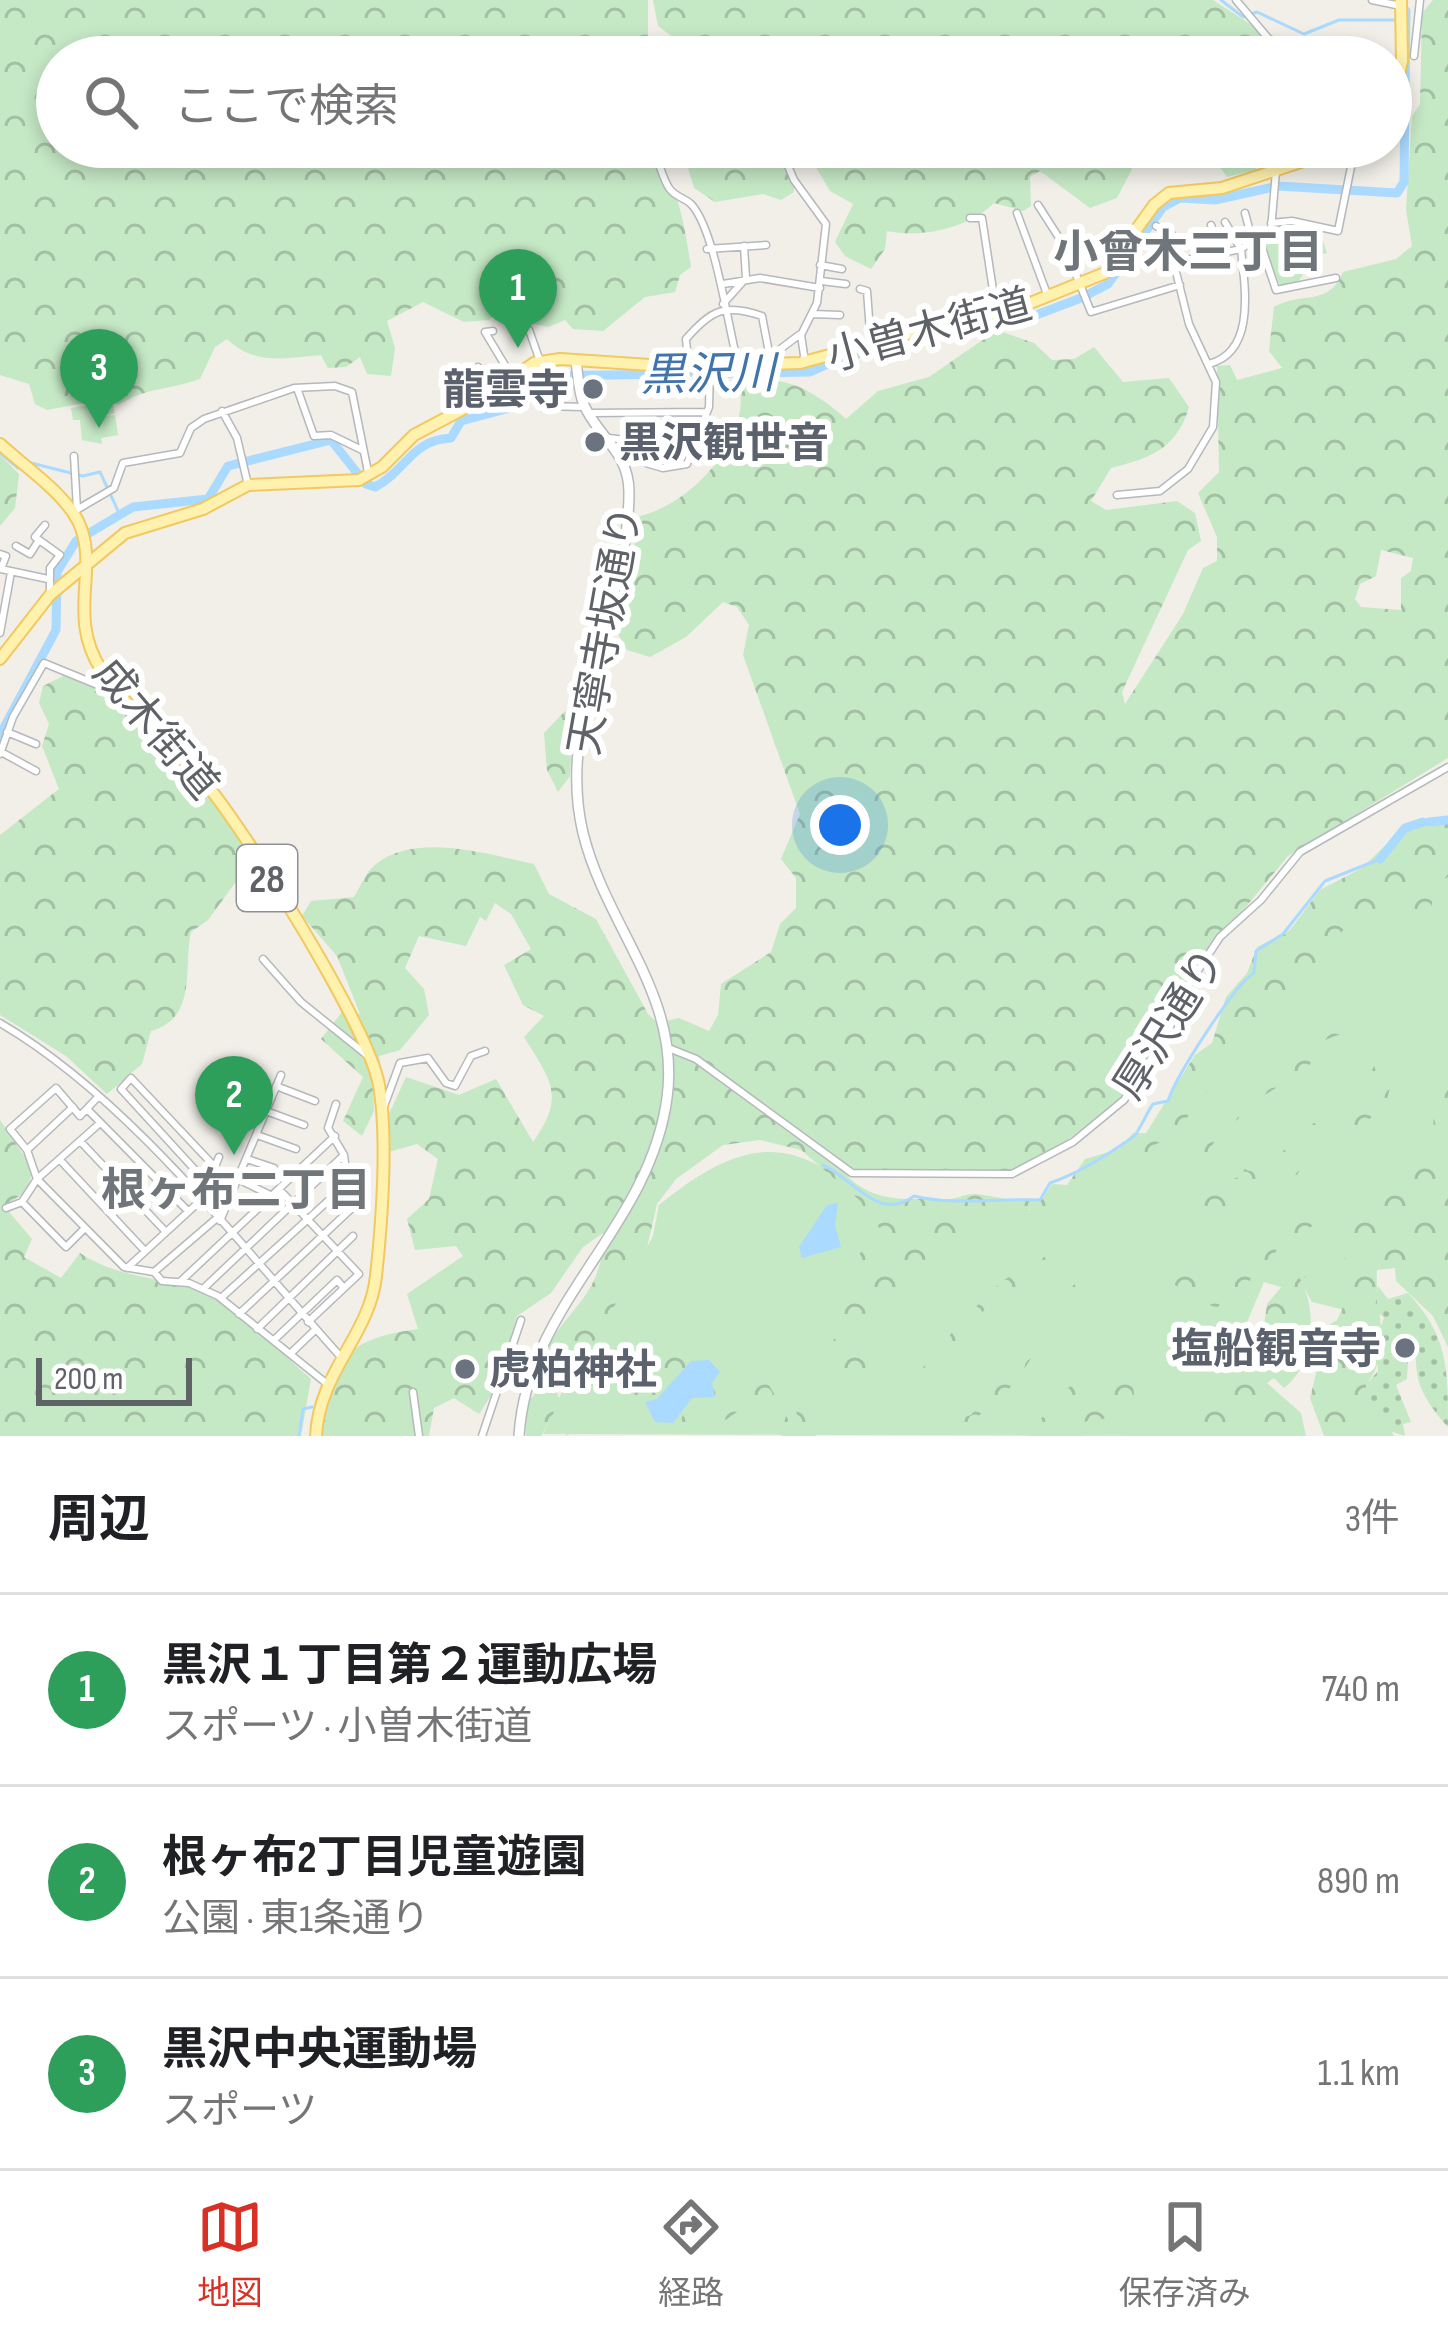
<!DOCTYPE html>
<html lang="ja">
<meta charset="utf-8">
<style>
:root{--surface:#fff;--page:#f2f2f2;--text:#202124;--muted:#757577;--line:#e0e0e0;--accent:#d93025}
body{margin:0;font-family:"Sofia Sans Condensed","Noto Sans JP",sans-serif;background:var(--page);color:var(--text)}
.scale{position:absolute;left:36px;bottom:30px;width:156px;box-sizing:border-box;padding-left:12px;border:6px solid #5f6368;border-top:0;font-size:33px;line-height:42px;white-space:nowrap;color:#5f6368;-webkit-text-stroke:9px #fff;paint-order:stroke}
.you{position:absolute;left:840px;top:825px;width:42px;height:42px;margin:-30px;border:9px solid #fff;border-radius:50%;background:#1a73e8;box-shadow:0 0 0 18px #1a73e833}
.badge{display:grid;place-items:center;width:78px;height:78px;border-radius:50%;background:var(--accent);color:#fff;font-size:39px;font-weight:700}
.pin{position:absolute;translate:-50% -99px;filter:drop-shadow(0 3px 6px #0008)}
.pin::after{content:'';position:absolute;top:63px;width:42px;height:36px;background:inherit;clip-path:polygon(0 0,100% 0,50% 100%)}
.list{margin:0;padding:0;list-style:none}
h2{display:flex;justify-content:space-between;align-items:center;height:156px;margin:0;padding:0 48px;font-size:51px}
h2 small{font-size:39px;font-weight:400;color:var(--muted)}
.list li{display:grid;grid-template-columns:78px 1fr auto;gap:36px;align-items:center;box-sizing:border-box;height:192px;padding:0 48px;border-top:3px solid var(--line)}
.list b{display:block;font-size:45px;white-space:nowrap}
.list p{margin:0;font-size:39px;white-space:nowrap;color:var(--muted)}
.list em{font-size:39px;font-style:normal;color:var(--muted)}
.icon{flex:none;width:66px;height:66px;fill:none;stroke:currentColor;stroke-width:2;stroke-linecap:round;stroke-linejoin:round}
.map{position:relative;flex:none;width:1448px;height:1436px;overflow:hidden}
.search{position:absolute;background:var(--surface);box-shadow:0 6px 18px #0003;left:36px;right:36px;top:36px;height:132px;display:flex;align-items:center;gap:30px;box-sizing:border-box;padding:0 42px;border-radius:66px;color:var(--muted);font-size:45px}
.sheet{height:732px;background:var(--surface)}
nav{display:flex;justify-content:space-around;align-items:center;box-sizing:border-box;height:168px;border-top:3px solid var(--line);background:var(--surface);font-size:33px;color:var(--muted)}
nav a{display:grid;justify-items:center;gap:6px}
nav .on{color:var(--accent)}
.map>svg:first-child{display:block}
</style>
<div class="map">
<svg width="1448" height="1436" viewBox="0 0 1448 1436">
<defs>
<pattern id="forest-crowns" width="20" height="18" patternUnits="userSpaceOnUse" patternTransform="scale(3)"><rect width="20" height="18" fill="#c5e8c5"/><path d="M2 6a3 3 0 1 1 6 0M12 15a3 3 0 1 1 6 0" fill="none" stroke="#a3c0a4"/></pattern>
<pattern id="garden-dots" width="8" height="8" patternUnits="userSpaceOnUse" patternTransform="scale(3)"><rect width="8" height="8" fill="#c5e8c5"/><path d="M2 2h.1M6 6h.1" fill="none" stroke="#a3c0a4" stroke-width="1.8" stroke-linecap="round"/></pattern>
</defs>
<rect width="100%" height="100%" fill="#f1efe8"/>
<path fill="#c5e8c5" d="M 1290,223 L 1320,232 L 1327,253 L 1316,256 L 1297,283 L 1281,287 L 1261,242 L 1276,227 Z
M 112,401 L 115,413 L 103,416 L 115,415 L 118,435 L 101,438 L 102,444 L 82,440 L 80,420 L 73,420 L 71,408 Z
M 1448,861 L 1448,1173 L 1359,1283 L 1349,1311 L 1312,1302 L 1298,1277 L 1281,1287 L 1264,1282 L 1235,1350 L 1176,1436 L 543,1434 L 611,1282 L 639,1262 L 653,1236 L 659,1205 C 733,1145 789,1126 864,1201 L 1030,1210 L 1115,1157 L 1137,1158 L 1334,912 L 1434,886 Z"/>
<path fill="url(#forest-crowns)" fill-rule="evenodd" d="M 0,0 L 648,0 L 648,44 L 673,57 L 57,57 L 57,147 L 637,147 C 679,170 684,225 691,267 L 680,275 L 675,292 L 645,297 L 603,331 L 573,329 L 565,320 L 548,327 L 534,324 L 512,308 L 497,311 L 489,320 L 464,322 L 423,302 L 387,321 L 395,348 L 391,376 L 367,374 L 360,357 L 346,367 L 328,368 L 321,355 C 285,358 255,366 227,339 L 215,347 L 200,379 C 166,391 150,386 118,405 L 112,398 L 47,410 L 35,404 L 29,384 L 0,375 Z
M 653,0 L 1213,0 L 1281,44 L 1288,57 L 699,57 L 658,26 Z
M 1433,0 L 1448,0 L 1448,758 L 1288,856 L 1183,983 L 1164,1035 L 1122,1099 L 1055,1149 L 1052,1157 L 1021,1174 L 957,1170 L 848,1177 C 879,1205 909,1198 948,1199 C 957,1199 967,1193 976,1194 C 1001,1197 1017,1204 1043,1198 L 1052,1184 L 1067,1185 L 1085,1159 L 1119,1149 L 1133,1133 L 1146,1133 L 1195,1055 L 1212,1043 L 1226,997 L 1247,973 L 1257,947 L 1290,930 L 1320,890 L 1362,868 L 1401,830 L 1448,816 L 1448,877 L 1434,886 L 1431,912 L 1419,929 L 1384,909 L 1347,923 L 1328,956 L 1280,996 L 1172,1137 L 1154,1145 L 1152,1164 L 1134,1170 L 1123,1160 L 1117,1172 L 1107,1166 L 1094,1171 L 1079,1194 L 1060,1196 L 1041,1214 L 1029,1209 L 1021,1218 C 970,1225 950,1226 916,1272 C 906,1285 894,1296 894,1311 L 868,1324 L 857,1345 L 877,1373 L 874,1397 L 842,1380 L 831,1345 L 843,1323 L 849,1266 L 881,1230 L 858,1199 L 801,1150 L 760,1140 L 723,1145 L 676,1179 L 657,1204 L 646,1252 L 594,1341 L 552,1379 L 560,1401 L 541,1436 L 526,1436 L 526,1403 L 551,1379 L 540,1360 C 567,1305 604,1297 603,1233 L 583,1247 L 551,1293 L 517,1316 L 497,1386 L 479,1414 L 454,1398 L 434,1408 L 429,1436 L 320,1436 C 330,1361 343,1339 418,1329 L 407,1294 L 463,1256 L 456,1246 L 415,1250 L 407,1219 L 429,1199 L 438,1159 L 417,1144 L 385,1153 L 388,1116 L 406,1077 L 459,1095 L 496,1079 L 533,1142 C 566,1095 551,1081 524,1037 L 544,1016 L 523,1005 L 504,965 L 531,949 L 511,914 L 495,903 L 486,921 L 480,917 L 466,946 L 419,936 L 405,968 L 424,989 L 429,1015 L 400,1050 L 379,1056 L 382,1073 L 373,1081 L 374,1111 L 362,1136 L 343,1121 L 363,1077 L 321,1039 L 342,1012 L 360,1014 L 337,956 L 302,916 L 311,901 L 354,897 C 360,888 366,871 375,865 C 416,831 489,855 534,864 L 549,894 L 596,919 L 648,1014 L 658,1023 L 679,1018 L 709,1031 L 718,1015 L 721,984 L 771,952 L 780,924 L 796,908 L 796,878 L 781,859 L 800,814 L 743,655 L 749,625 L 737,607 L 723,602 L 686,637 L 650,657 L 627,650 L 617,632 L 640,516 C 692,504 755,437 738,379 C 788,377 809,387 846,419 L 878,391 L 929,377 L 997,330 L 1034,343 L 1052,360 L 1074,359 L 1094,347 L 1123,382 L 1169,378 L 1189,407 C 1177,449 1150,458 1111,468 L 1091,501 L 1106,510 L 1177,501 L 1195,513 L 1201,541 L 1188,550 L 1122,692 L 1125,704 L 1183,614 L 1203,568 L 1217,561 L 1217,537 L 1198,493 L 1219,472 L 1217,366 L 1230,365 L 1237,380 L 1282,368 L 1269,351 L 1274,307 C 1303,291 1329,307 1343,272 L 1396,259 L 1412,246 L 1406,210 L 1412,116 L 1420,104 L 1422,13 ZM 1381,550 L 1413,558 L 1411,571 L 1401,578 L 1401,610 L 1361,607 L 1355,599 L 1360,584 L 1376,576 Z
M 682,147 L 775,147 L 794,173 L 794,192 L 781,200 L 763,194 L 715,202 L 694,188 Z
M 804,147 L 1170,147 L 1158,149 L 1146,164 L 1134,165 L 1117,198 L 1090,208 L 1040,171 L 1030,177 L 1031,206 L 1023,211 L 994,203 C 966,229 923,238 887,231 L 885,249 L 871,269 L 845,256 L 835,242 L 853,204 L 830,191 Z
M 1182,147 L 1254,147 L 1256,170 L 1227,177 C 1215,158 1211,161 1192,158 Z
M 0,455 L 19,474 L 15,508 L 0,526 Z
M 67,674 C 139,685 244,829 266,896 L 235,883 L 208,920 L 191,932 C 183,968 198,1018 151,1031 L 142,1064 L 107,1094 L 66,1056 L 0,1015 L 0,835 L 59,789 L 42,746 L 49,724 L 39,703 L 43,686 Z
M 565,711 L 573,717 L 570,776 L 558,792 L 547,770 L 544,733 Z
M 1330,1013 L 1339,1019 L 1343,1033 L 1325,1040 L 1315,1037 L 1310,1051 L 1294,1044 L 1310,1023 Z
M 1289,1052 L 1313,1057 L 1305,1077 L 1293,1078 L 1244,1107 L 1241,1095 L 1263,1081 Z
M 1448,1054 L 1448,1139 L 1434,1157 L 1433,1086 Z
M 1379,1060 L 1395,1065 L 1387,1100 L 1357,1133 L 1345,1134 L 1325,1119 L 1327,1112 L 1352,1096 Z
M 1239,1104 L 1239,1118 L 1218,1134 L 1207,1156 L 1177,1167 L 1199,1139 L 1207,1139 L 1230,1106 Z
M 0,1120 L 33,1169 L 27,1191 L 4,1206 L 32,1239 L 24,1257 L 61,1278 L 80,1253 C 115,1277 160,1278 199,1289 C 230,1298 284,1356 311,1379 L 301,1436 L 0,1436 Z
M 1316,1122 L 1330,1130 C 1298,1137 1309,1153 1297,1175 L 1265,1174 C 1279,1157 1296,1132 1316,1122 Z
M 1441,1156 L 1448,1158 L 1448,1347 L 1433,1316 L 1396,1281 L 1395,1268 L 1377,1270 C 1374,1305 1394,1351 1366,1385 L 1394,1436 L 1324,1436 L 1310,1398 L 1317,1369 L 1314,1335 L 1337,1320 L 1353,1286 C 1335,1255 1350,1219 1365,1190 L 1407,1178 Z
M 1244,1169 L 1267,1177 L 1272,1187 C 1225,1199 1222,1238 1167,1211 L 1172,1204 L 1185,1207 L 1199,1189 L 1243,1176 Z
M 1311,1193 L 1318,1200 L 1312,1226 L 1301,1235 L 1310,1245 L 1301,1262 L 1306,1278 L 1293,1269 L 1298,1255 L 1291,1246 L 1278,1246 L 1268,1271 L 1251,1278 L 1246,1289 L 1236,1289 L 1229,1273 L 1234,1259 L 1267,1233 L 1280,1237 L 1303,1219 L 1303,1199 Z
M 1055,1251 C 1044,1285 1000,1288 981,1314 C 961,1339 953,1358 922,1369 L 954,1330 L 951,1319 L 963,1320 L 1002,1281 Z
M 1182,1274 L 1209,1280 L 1203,1288 L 1222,1293 L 1223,1301 L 1217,1308 L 1205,1303 L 1166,1312 L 1168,1303 L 1185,1292 L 1170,1281 Z
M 1290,1277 L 1299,1277 C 1318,1308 1315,1365 1284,1388 L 1274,1378 L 1267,1383 L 1301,1413 L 1306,1436 L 1172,1436 L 1205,1379 L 1255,1348 L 1263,1334 L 1267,1304 Z
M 1082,1278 L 1095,1281 L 1067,1298 L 1065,1328 L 1052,1321 C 1029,1366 997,1419 944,1430 L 944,1424 L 971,1415 L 983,1400 L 982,1385 L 988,1378 L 999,1382 C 1027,1347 1048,1304 1082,1278 Z
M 690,1340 L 700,1346 L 707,1360 L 691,1361 L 654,1402 L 637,1406 L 621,1399 L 601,1402 L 585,1415 L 585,1428 L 565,1436 L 626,1365 L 653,1347 Z
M 1124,1347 L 1137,1348 L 1133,1365 L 1146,1377 L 1133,1385 L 1134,1395 L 1116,1401 C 1113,1417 1102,1422 1086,1421 L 1083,1436 L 1027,1436 L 1042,1417 L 1054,1421 L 1052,1406 L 1061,1408 L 1069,1387 L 1102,1375 Z
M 750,1372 L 768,1383 L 795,1432 L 799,1422 L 792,1396 L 812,1407 L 816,1436 L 782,1436 L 753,1397 C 720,1429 726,1421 680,1422 L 690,1399 L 715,1397 L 712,1383 L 720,1373 Z"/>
<path fill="url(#garden-dots)" d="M 1378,1286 L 1388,1299 L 1408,1293 C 1448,1336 1448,1368 1448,1427 C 1433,1411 1418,1389 1417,1372 C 1415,1358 1418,1355 1409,1344 L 1407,1379 L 1396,1385 L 1411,1422 L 1403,1424 L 1405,1436 L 1387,1430 L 1365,1403 L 1366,1385 L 1378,1371 L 1376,1338 L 1384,1318 L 1375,1309 Z"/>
<path fill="#aadaff" d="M 838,1203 L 835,1226 L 841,1247 L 802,1258 L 799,1247 L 827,1205 Z
M 709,1360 L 720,1372 L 712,1383 L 715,1397 L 692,1398 L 673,1423 L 655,1422 L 645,1402 L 657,1399 L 691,1361 Z"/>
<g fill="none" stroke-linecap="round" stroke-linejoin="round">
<path stroke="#aadaff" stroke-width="3" d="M 1221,0 L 1243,17 L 1257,12 L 1304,34 L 1339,20 L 1395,20
M 0,453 L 18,468
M 31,463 L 83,476 L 100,472 L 119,513
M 823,1165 C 853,1178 878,1223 914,1196 C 955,1206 997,1198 1040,1200 L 1050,1183 C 1080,1173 1109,1154 1133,1137 C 1138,1134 1147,1112 1153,1104 L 1168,1101 C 1176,1076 1234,985 1254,973 L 1256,951 L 1283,934 L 1325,881 L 1380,859
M 299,1436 L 303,1409 L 312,1407"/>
<path stroke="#aadaff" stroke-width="9" d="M 0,735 L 56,630 L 57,572 L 76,541 L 133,507 L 208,499 L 228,466 L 331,440 L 366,484 L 375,487 C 407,470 411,440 451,438 L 461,421 L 506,409 L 538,376 L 810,372 L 844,357 L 950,332 L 1015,323 L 1081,298 L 1108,284 L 1163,207 L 1180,198 L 1215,200 L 1278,186 L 1397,193 L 1404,182 L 1406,11
M 1429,822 L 1448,820
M 1380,859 L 1405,828 L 1423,822"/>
<g stroke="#b5b8bc" stroke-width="9">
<path id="street" d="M 1236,0 L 1268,38 L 1294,57
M 1372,0 L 1401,6
M 667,53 L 679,57
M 1414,56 L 1420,0
M 649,147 C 660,158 660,174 669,188 C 676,198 684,197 691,204 C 715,229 728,327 738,364
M 780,147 L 794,180 L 826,224 L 817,303 L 801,335 L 805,362
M 1038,205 L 1065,247 L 1091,312 L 1180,285
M 1017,213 L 1047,294
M 1245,213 L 1253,243
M 970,218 L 982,218 L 993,290 L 1003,313
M 1271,223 L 1292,221 L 1338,231 L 1351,167 L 1348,147
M 1211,225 L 1222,255
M 1259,239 L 1276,290 L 1336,278
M 707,249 L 766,245
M 1181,261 L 1241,249 L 1225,222
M 820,265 L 842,269
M 821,281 L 846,284
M 723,284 L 760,278 L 820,288
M 860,289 L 867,291 L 871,345
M 723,304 L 746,278 L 744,246
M 812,314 L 840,315
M 529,330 L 540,361
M 493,331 L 485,332 L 512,377
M 771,356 L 799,335
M 688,364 L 686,339 C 711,310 725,303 762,316 L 771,363
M 1209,364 C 1256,352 1245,288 1241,249 L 1271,230 L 1276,171
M 297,388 L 314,436 L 331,435 L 362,450
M 476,403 L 472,373 L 478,367
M 542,406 L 585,407
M 222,411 L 237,438 L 248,485
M 591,413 L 707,412
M 609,438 L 649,443 L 639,461 L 663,468 L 687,464 L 709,407 L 710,367
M 74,456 L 77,509
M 1117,495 L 1160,491 L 1188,469 L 1213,427 L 1216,382 L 1189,324 L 1176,272 L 1178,250 L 1171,233 L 1156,226
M 73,512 L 114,488 L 123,463 L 180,453 L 191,428 L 204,419 L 294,388 L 335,386 L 352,392 L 368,472
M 45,525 L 35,537 L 60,555 L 50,568 L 50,595
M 16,546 L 30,554 L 39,540
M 0,554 L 6,556 L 1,569 L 48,579
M 0,633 L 11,572
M 7,732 L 36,744
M 1,752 L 36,771
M 0,754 L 13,717 L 44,663 L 115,692
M 263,959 L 301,1002 L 368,1056
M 0,1023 C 129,1098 240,1245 340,1356
M 671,1049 L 696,1059 L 852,1173 L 1012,1174 L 1073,1142 L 1124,1100 L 1168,1033 L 1181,996 L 1220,937 L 1261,900 L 1300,852 L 1448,767
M 276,1086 L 315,1101
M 87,1109 L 188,1211
M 383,1109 L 400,1063 L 428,1058 L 446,1083 L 455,1086 L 471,1056 L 485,1051
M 266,1111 L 304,1125
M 100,1123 L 37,1179 L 124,1267 L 154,1272 L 162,1281 L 189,1283 L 218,1296 L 326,1383
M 257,1135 L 296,1149
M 80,1141 L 166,1232
M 27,1150 L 73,1107
M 247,1159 L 274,1168
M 60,1160 L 145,1251
M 238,1179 L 272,1196
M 208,1184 L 121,1089 L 131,1078 L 215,1167
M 279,1189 L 359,1274 L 308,1322
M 22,1202 L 66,1247 L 85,1228
M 6,1208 L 22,1202 L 37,1179 L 27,1150 L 10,1129 L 56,1088 L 80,1116 L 96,1099
M 220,1221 L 281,1075
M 127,1268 L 200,1201 L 219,1157
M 154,1272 L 217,1218
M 181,1281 L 335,1136
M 204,1288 L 344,1155
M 221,1298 L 350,1181
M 239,1314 L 351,1209 L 344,1155 L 328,1128 L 336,1104
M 257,1329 L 353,1236
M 274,1340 L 337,1280 L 344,1288
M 290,1354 L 316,1329
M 506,1365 L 530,1373
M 413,1392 L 419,1436
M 482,1436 L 521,1320"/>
</g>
<g stroke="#b6babf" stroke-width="12">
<path id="secondary" d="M 519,1436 C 527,1303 649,1230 667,1098 C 681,995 606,927 583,833 C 555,717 629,607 629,492 C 629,452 598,437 584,405 C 578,391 578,375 576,360"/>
</g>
<g stroke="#f2c960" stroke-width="14">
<path id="primary" d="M 1391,110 L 1402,61 L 1401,0
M 0,444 C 24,466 63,492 78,521 C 101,568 65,615 102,671 C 130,714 175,745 207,785 C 248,835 368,1026 379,1085 C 388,1138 382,1222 376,1276 C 370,1335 319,1371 316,1436
M 0,659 L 50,595 L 125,533 L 203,509 L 248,485 L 359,480 L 382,467 L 414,435 L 482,399 L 534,363 L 560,359 L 680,367 L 800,363 L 951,322 L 998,316 L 1105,273 L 1154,205 L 1169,193 L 1222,188 L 1346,147"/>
</g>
<use href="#street" stroke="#fff" stroke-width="6"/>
<use href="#secondary" stroke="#fff" stroke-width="9"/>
<use href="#primary" stroke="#fff2af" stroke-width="10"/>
</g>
<g fill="#6b7280" stroke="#fff" stroke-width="4.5">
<circle cx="593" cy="389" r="12"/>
<circle cx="595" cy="442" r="12"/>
<circle cx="1405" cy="1348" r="12"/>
<circle cx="465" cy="1369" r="12"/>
</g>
<g text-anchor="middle" stroke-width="12" stroke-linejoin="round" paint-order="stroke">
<rect fill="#fff" stroke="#8f9295" stroke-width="3" x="237" y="845" width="60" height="66" rx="9"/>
<g font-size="39" font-weight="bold" fill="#5f6368">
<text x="267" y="892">28</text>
</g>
<g font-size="42" fill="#5f6368" stroke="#fff">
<text transform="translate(929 329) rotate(-15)" y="15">小曽木街道</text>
<text transform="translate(604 630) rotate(-80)" y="15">天寧寺坂通り</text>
<text transform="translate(157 728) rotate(50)" y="15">成木街道</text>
<text transform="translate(1168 1023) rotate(-58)" y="15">厚沢通り</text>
</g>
<g font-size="42" font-weight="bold" fill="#5b616d" stroke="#fff" text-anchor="end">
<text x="569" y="404">龍雲寺</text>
<text x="619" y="457" text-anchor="start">黒沢観世音</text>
<text x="1381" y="1363">塩船観音寺</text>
<text x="489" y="1384" text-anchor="start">虎柏神社</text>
</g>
<g font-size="45" font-weight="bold" fill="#70757a" stroke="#fff">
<text x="1188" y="267">小曾木三丁目</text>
<text x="236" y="1205">根ヶ布二丁目</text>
</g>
<g font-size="45" font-style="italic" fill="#4174aa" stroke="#fff">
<text transform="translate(708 373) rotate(-1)" y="16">黒沢川</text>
</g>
</g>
</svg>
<div class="scale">200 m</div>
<div class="you"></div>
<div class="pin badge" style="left:518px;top:348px;background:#2e9e5b">1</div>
<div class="pin badge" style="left:234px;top:1155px;background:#2e9e5b">2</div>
<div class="pin badge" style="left:99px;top:428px;background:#2e9e5b">3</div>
<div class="search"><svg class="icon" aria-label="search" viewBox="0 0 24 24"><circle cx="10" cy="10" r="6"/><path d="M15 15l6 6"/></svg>ここで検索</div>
</div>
<section class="sheet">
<h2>周辺<small>3件</small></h2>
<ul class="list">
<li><span class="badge" style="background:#2e9e5b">1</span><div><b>黒沢１丁目第２運動広場</b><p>スポーツ · 小曽木街道</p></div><em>740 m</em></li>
<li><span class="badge" style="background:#2e9e5b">2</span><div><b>根ヶ布2丁目児童遊園</b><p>公園 · 東1条通り</p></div><em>890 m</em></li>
<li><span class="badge" style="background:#2e9e5b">3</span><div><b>黒沢中央運動場</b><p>スポーツ</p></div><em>1.1 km</em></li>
</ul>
</section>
<nav>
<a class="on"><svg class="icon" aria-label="map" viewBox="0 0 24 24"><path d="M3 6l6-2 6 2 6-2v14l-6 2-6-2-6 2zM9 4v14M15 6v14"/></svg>地図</a>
<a><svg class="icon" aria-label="directions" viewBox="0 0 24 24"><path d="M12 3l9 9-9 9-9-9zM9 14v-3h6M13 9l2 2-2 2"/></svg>経路</a>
<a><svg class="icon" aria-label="saved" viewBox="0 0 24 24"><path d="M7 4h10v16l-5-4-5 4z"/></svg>保存済み</a>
</nav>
